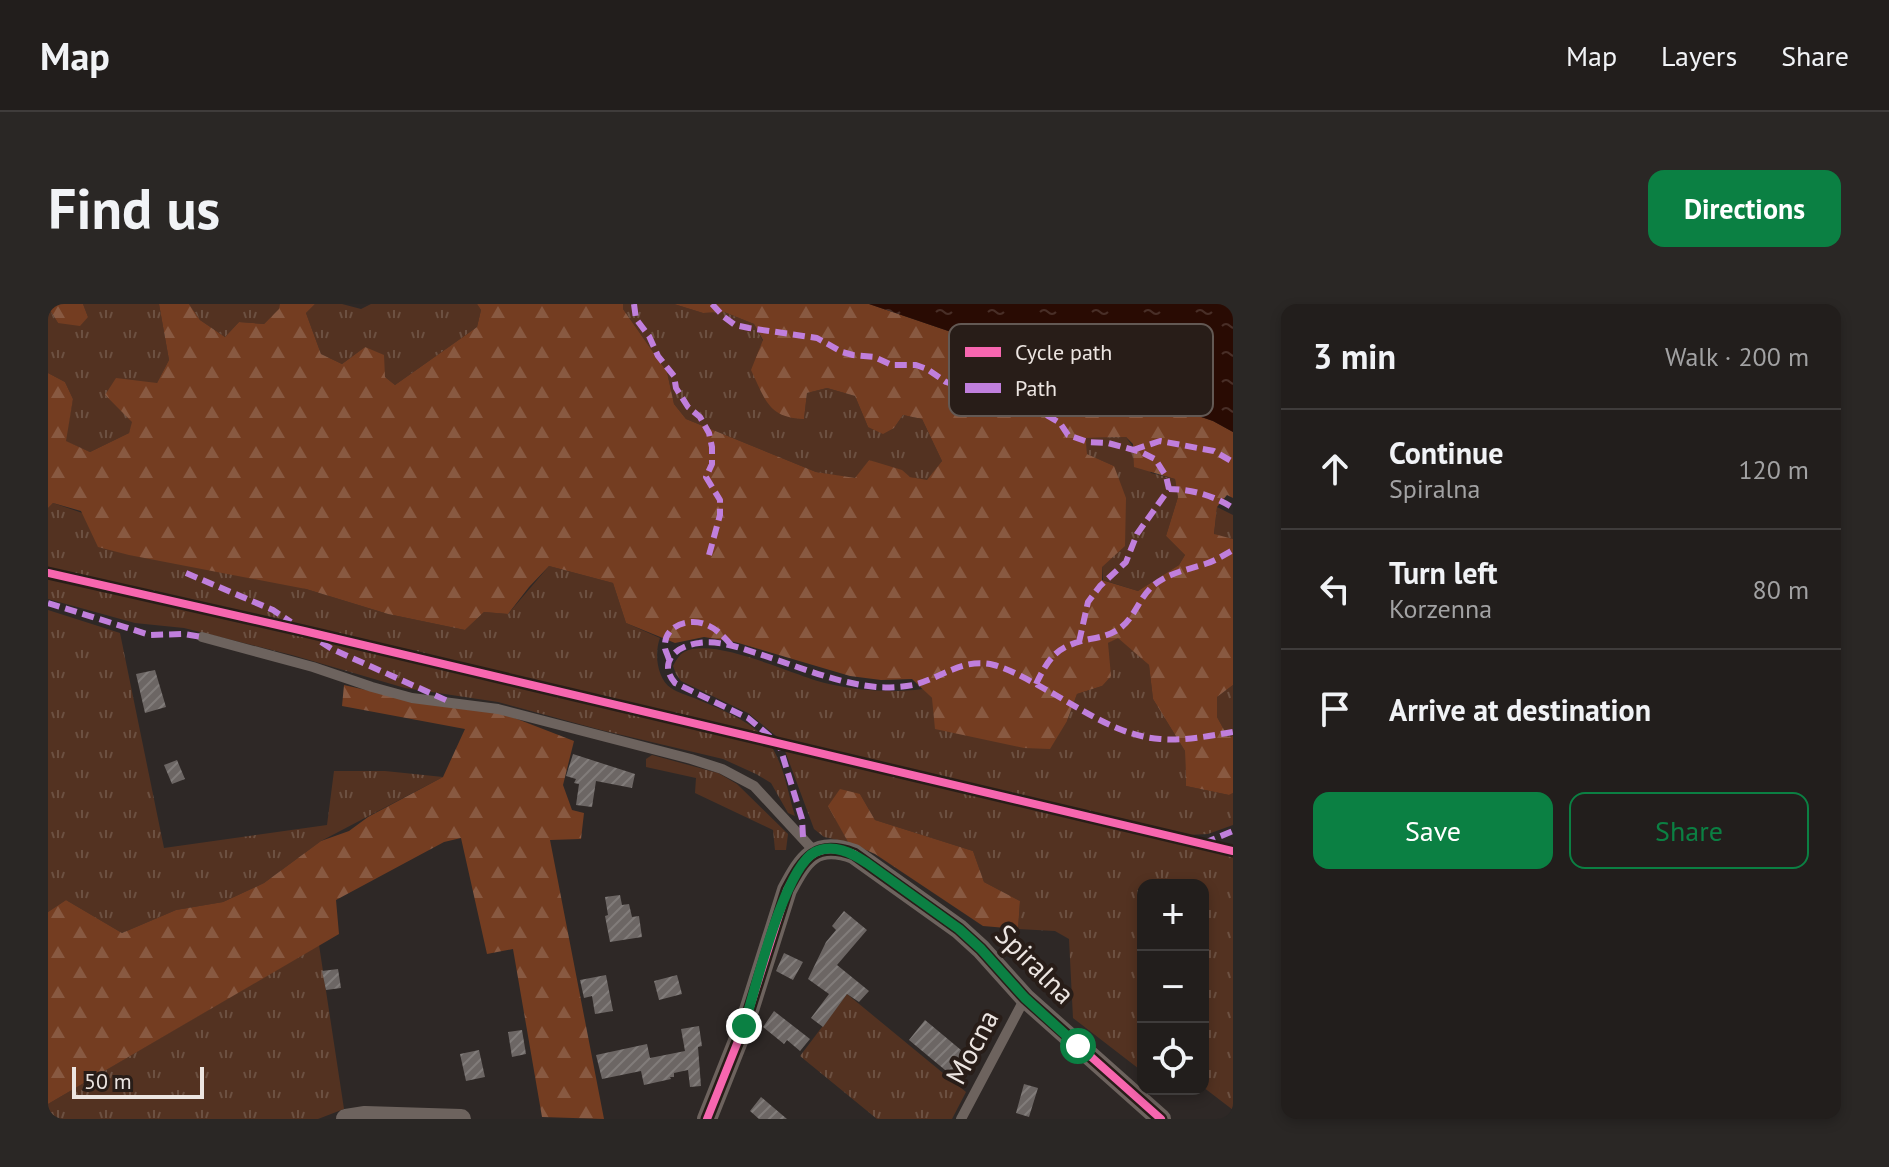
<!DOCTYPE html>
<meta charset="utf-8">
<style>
:root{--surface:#221e1c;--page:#2a2725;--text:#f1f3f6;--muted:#a2a2a3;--line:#3f3c3b;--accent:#0b8043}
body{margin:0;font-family:"PT Sans",sans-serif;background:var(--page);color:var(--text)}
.controls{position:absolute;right:24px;bottom:24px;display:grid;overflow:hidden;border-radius:16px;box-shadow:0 4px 12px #0003}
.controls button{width:72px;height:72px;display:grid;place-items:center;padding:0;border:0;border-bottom:2px solid var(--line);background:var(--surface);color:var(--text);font:40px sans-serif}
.scale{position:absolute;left:24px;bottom:20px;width:132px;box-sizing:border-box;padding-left:8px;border:4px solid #ece5e1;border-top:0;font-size:22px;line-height:28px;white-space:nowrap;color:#ece5e1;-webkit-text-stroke:6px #281d18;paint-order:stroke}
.stop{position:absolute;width:24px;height:24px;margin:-18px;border:6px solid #0b8043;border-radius:50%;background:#fff}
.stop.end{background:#0b8043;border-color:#fff;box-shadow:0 2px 8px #0008}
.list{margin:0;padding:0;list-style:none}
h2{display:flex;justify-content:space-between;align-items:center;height:104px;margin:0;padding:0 32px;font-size:34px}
h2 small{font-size:26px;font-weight:400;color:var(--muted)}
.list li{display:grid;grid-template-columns:52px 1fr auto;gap:24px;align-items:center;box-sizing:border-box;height:120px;padding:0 32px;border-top:2px solid var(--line)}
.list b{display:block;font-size:30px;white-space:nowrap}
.list p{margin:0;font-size:26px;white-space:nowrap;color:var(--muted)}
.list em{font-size:26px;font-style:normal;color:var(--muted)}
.actions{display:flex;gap:16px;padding:24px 32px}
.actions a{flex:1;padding:18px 0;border:2px solid var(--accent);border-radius:16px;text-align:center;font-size:28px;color:var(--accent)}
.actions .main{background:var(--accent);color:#fff}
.icon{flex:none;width:44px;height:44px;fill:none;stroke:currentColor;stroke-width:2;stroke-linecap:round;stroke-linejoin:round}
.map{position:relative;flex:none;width:1185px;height:815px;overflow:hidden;border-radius:16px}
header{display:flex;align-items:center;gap:48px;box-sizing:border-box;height:112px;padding:0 40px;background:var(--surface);border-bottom:2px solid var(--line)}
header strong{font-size:38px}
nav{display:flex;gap:44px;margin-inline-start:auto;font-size:28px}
.intro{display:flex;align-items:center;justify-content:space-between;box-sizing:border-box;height:192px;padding:0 48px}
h1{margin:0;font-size:56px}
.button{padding:20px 36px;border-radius:16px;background:var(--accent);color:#fff;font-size:28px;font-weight:700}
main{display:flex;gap:48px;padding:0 48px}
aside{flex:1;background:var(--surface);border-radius:16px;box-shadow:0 4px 12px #0003}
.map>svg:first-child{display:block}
</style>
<header>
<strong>Map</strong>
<nav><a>Map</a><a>Layers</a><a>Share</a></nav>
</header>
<div class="intro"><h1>Find us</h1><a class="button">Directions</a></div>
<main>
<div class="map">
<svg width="1185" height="815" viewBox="0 0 1185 815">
<defs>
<pattern id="grass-tufts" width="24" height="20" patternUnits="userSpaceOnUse" patternTransform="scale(2)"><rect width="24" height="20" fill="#533221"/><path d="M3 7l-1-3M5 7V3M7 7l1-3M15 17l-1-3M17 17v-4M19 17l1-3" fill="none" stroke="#6c5041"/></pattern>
<pattern id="forest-firs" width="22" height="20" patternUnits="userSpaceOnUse" patternTransform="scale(2)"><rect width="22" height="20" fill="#743d21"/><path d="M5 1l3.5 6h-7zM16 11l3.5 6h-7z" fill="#885941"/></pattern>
<pattern id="water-ripples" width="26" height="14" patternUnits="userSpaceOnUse" patternTransform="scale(2)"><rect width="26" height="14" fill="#290b03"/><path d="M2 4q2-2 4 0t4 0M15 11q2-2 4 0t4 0" fill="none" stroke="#482e27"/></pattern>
<pattern id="building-hatch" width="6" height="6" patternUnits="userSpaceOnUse" patternTransform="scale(2)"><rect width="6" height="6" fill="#6c6664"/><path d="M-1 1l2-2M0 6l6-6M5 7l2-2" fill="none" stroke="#817c7a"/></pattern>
</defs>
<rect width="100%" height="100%" fill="#2e2826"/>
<path fill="url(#grass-tufts)" d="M 35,0 L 111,0 L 121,56 L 109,79 L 57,91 L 85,118 L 81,129 L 42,148 L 17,137 L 25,95 L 17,78 L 0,69 L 0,3 L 10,19 L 40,13 Z
M 141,0 L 232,0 L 232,5 L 216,20 L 191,18 L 177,33 L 152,16 Z
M 267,0 L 294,0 L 313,5 L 323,0 L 429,0 L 433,6 L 429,23 L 347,81 L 337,73 L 317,43 L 294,60 L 273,50 L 258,9 Z
M 575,0 L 626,0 L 655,9 L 676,8 L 706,20 L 756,115 L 759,89 L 779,84 L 807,92 L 820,123 L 846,124 L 855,111 L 874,115 L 894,157 L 879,177 L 862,173 L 821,156 L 807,175 L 768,168 L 638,115 L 626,100 L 619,68 L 575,5 Z
M 1078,133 L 1103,169 L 1127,175 L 1130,193 L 1118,232 L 1137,251 L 1131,261 L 1090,287 L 1055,276 L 1054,263 L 1066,162 L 1039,150 L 1038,134 Z
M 5,199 L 258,285 L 340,310 L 417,326 L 436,308 L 460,310 L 501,262 L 565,279 L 578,319 L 612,334 C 606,349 609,375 623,384 C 630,389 639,391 646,394 C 670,404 697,414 716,433 C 735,453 739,486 747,512 L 740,509 L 723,479 L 708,470 L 675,455 L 553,426 L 450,398 L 357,384 L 244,351 L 136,324 L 87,319 L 0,295 L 0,204 Z
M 1169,203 L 1185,211 L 1185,235 L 1166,231 Z
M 0,306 L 72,329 L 116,544 L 279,521 L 286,467 L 337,467 L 395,473 L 273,537 L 216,579 L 175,598 L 128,606 L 74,629 L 18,596 L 0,608 Z
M 1070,333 L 1101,361 L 1105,395 L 1137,447 L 1138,482 L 1181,491 L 1185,489 L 1185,521 L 1160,530 L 1140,531 L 1138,539 L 1185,549 L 1185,806 L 1155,783 L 1155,581 L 1095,581 L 1095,768 L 1025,714 L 1021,635 L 1007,627 L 970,625 L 972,597 L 936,578 L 925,547 L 827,516 L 812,490 L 781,502 L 800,538 L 776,533 L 766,525 L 733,436 L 700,409 L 633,377 L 628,370 L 625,362 C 628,356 631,351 636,348 C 667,332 748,373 781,380 C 812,387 843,389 875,385 L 884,394 L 1019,417 L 1029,390 L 1054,382 L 1060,339 Z
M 1185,381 L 1185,432 L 1180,433 L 1169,413 L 1169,393 Z
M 604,451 L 670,469 L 689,480 L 740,530 L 738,546 L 727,546 L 725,526 L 647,489 L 648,474 L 598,463 L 598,455 Z
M 271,641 L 296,805 L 270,815 L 0,815 L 0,800 Z
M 799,690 L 918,788 L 904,815 L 829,815 L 752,752 Z"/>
<path fill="url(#forest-firs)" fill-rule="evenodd" d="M 0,0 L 35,0 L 40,13 L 32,22 L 10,19 L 0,3 Z
M 111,0 L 141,0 L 152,16 L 177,33 L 191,18 L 216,20 L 231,5 L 232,0 L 267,0 L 258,9 L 273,50 L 294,60 L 317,43 L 336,51 L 337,73 L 347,81 L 429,23 L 433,6 L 429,0 L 575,0 L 575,5 L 619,68 L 626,100 L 638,115 L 768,168 L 807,174 L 821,156 L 854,166 L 862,173 L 879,176 L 894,157 L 874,115 L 855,111 L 846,124 L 835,130 L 820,123 L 807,92 L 779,84 L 759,89 L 756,115 C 720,114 717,95 703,66 L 715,36 L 706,20 L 676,8 L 655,9 L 626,0 L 821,0 L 1165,117 L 1185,128 L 1185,194 L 1179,191 L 1169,203 L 1166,230 L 1185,235 L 1185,381 L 1169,393 L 1169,413 L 1180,433 L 1185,432 L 1185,489 L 1181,491 L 1138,482 L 1137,447 L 1105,395 L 1101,361 L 1070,334 L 1060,339 L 1063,372 L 1054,382 L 1029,390 L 1019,417 L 1002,445 L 976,444 L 887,425 L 884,394 L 864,375 L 833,376 L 802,372 L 687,338 L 656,333 L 627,339 L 578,319 L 565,279 L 501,262 L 481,283 L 460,310 L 436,308 L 417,326 L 340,310 L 258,285 L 81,251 L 50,243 L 33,207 L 5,199 L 0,204 L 0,69 L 17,78 L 25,95 L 18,137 L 42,148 L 81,129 L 84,118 L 57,91 L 68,74 L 109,79 L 121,56 ZM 1078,133 L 1085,140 L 1086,163 L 1127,175 L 1130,193 L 1118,232 L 1137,251 L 1131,261 L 1090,287 L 1054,276 L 1054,263 L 1077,242 L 1078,194 L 1066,162 L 1039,150 L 1038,134 Z
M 296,381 L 366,397 L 451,408 L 526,437 L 515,481 L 524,506 L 536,509 L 533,535 L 502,536 L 556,815 L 494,813 L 465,645 L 439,650 L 413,534 L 396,538 L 288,596 L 291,630 L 0,800 L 0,608 L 18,596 L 74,629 L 128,606 L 175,598 L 216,579 L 273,537 L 301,527 L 320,513 L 395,473 L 417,425 L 294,402 Z
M 792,485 L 812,490 L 827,516 L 925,547 L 936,578 L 972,597 L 970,625 L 935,622 L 827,550 L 800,538 L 780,502 Z"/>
<path fill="url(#water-ripples)" d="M 821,0 L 1185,0 L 1185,128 L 1165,117 Z"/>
<path fill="url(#building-hatch)" d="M 107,366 L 118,403 L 97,409 L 88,370 Z
M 525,450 L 587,470 L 584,484 L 548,477 L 544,503 L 528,501 L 531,480 L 526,479 L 528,475 L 518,472 Z
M 129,456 L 137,475 L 124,480 L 116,461 Z
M 572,591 L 574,601 L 581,600 L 584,613 L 591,612 L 594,633 L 562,638 L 557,612 L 560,611 L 557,593 Z
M 796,607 L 819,626 L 789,661 L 821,687 L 811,698 L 799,690 L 775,723 L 763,714 L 781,690 L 760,675 L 778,638 L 788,626 L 784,622 Z
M 736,649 L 755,658 L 745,676 L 728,667 Z
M 290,665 L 293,684 L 278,686 L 274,667 Z
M 558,671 L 565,707 L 547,710 L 544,692 L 536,694 L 532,676 Z
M 629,671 L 634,690 L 611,696 L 606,677 Z
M 726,707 L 762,735 L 752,747 L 739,736 L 736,740 L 715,723 Z
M 877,716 L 919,751 L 903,771 L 861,736 Z
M 651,722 L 654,742 L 650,743 L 653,782 L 642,783 L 640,766 L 626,769 L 626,773 L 622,773 L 623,775 L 596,781 L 593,767 L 554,775 L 548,751 L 599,740 L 602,754 L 637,747 L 633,725 Z
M 474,726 L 478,750 L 464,753 L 460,728 Z
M 431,746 L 437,773 L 418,777 L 412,750 Z
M 976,780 L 990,784 L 981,813 L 968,809 Z
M 713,793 L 739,815 L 711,815 L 702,807 Z"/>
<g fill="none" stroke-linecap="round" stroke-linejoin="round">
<path stroke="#6d635e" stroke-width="10" d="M 154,333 L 265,363 L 324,383 L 364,394 L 450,405 L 643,455 L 674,465 L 706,482 L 767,548
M 913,815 L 977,694"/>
<path stroke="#6d635e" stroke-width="20" d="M 298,815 L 317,812 L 413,815
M 659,815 L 696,722 L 739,586 C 756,554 767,536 806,550 L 911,625 L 933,645 L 977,694 L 1113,815"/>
<path stroke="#c07fdc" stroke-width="6" stroke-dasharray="12 6" stroke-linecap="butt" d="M 586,0 L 588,15 L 601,32 L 610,52 L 626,72 L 628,84 L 640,103 L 652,113 L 661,129 L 664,143 L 664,160 L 658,173 L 672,196 L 672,211 L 661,251
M 664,0 L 676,13 L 687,21 L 701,24 L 769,34 L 794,48 L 805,51 L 826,53 L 844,61 L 868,61 L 879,65 L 898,78 L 995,109 L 1012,119 L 1020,131 L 1040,138 L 1060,139 L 1093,148 L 1107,155 L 1118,172 L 1121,185
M 1085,146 L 1112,137 L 1166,147 L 1185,158
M 138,269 L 225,306 L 243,318
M 0,299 L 102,331 L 136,330 L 154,333
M 273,338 L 284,345 L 400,397
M 1031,338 L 1040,298 L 1052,282 L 1078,258 L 1089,230 L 1121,185 C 1143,185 1167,192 1185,204
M 621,356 C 621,354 617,346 617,344 C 615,321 642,313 659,321 C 669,325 677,334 684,342
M 988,380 C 1002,351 1010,342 1042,335 C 1053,333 1062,331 1071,325 C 1087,314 1091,293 1106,281 C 1121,269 1138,266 1157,260 C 1167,257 1176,251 1185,246
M 755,533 L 754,515 L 731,440 L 700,414 L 627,379 C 620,371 617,361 624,352 C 630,344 642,340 651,339 C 671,336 692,344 711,350 C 749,362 788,379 828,383 C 839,384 854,383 865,381 C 894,374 915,353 946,361 C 967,367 987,380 1006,390 C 1039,409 1073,432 1112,435 C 1137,437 1161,432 1185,428
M 1156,539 L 1185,527"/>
<g stroke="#281d18" stroke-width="13">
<path id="cycleway" d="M 0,269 L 256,327 L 1185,547
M 659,815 L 696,722 L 739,586 C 756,554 767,536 806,550 L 911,625 L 933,645 L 977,694 L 1113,815"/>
</g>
<use href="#cycleway" stroke="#f766af" stroke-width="8"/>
</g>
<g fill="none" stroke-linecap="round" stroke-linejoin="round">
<path stroke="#0b8043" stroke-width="10" d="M 696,722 C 707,686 736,564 767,548 C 785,539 804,549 819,559 L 911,625 L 933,645 L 977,694 L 1030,742"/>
</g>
<g text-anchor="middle" stroke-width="8" stroke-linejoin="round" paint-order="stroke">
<g font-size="28" fill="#ece5e1" stroke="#281d18">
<text transform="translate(987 660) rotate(45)" y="10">Spiralna</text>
<text transform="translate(924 743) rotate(-62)" y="10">Mocna</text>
</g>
</g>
<rect x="901" y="20" width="264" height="92" rx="12" fill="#281d18" stroke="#635954" stroke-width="2"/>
<rect x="917" y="43" width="36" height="10" fill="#f766af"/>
<rect x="917" y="79" width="36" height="10" fill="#c07fdc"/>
<g font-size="22" fill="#ece5e1">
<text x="967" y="56">Cycle path</text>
<text x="967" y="92">Path</text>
</g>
</svg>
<div class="controls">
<button>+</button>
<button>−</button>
<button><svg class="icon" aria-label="locate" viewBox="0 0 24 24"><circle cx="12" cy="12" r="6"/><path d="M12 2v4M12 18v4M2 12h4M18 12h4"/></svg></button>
</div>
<div class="scale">50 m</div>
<div class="stop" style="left:1030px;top:742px"></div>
<div class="stop end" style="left:696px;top:722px"></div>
</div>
<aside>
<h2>3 min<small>Walk · 200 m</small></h2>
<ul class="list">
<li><svg class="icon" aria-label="ahead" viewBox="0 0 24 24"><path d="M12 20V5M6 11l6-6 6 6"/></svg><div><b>Continue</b><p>Spiralna</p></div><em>120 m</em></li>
<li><svg class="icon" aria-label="left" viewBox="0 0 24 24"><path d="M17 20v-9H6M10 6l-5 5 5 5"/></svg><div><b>Turn left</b><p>Korzenna</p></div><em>80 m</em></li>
<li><svg class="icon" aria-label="arrive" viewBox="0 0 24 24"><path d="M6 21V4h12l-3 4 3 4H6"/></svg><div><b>Arrive at destination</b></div></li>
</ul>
<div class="actions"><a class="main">Save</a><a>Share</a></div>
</aside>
</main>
